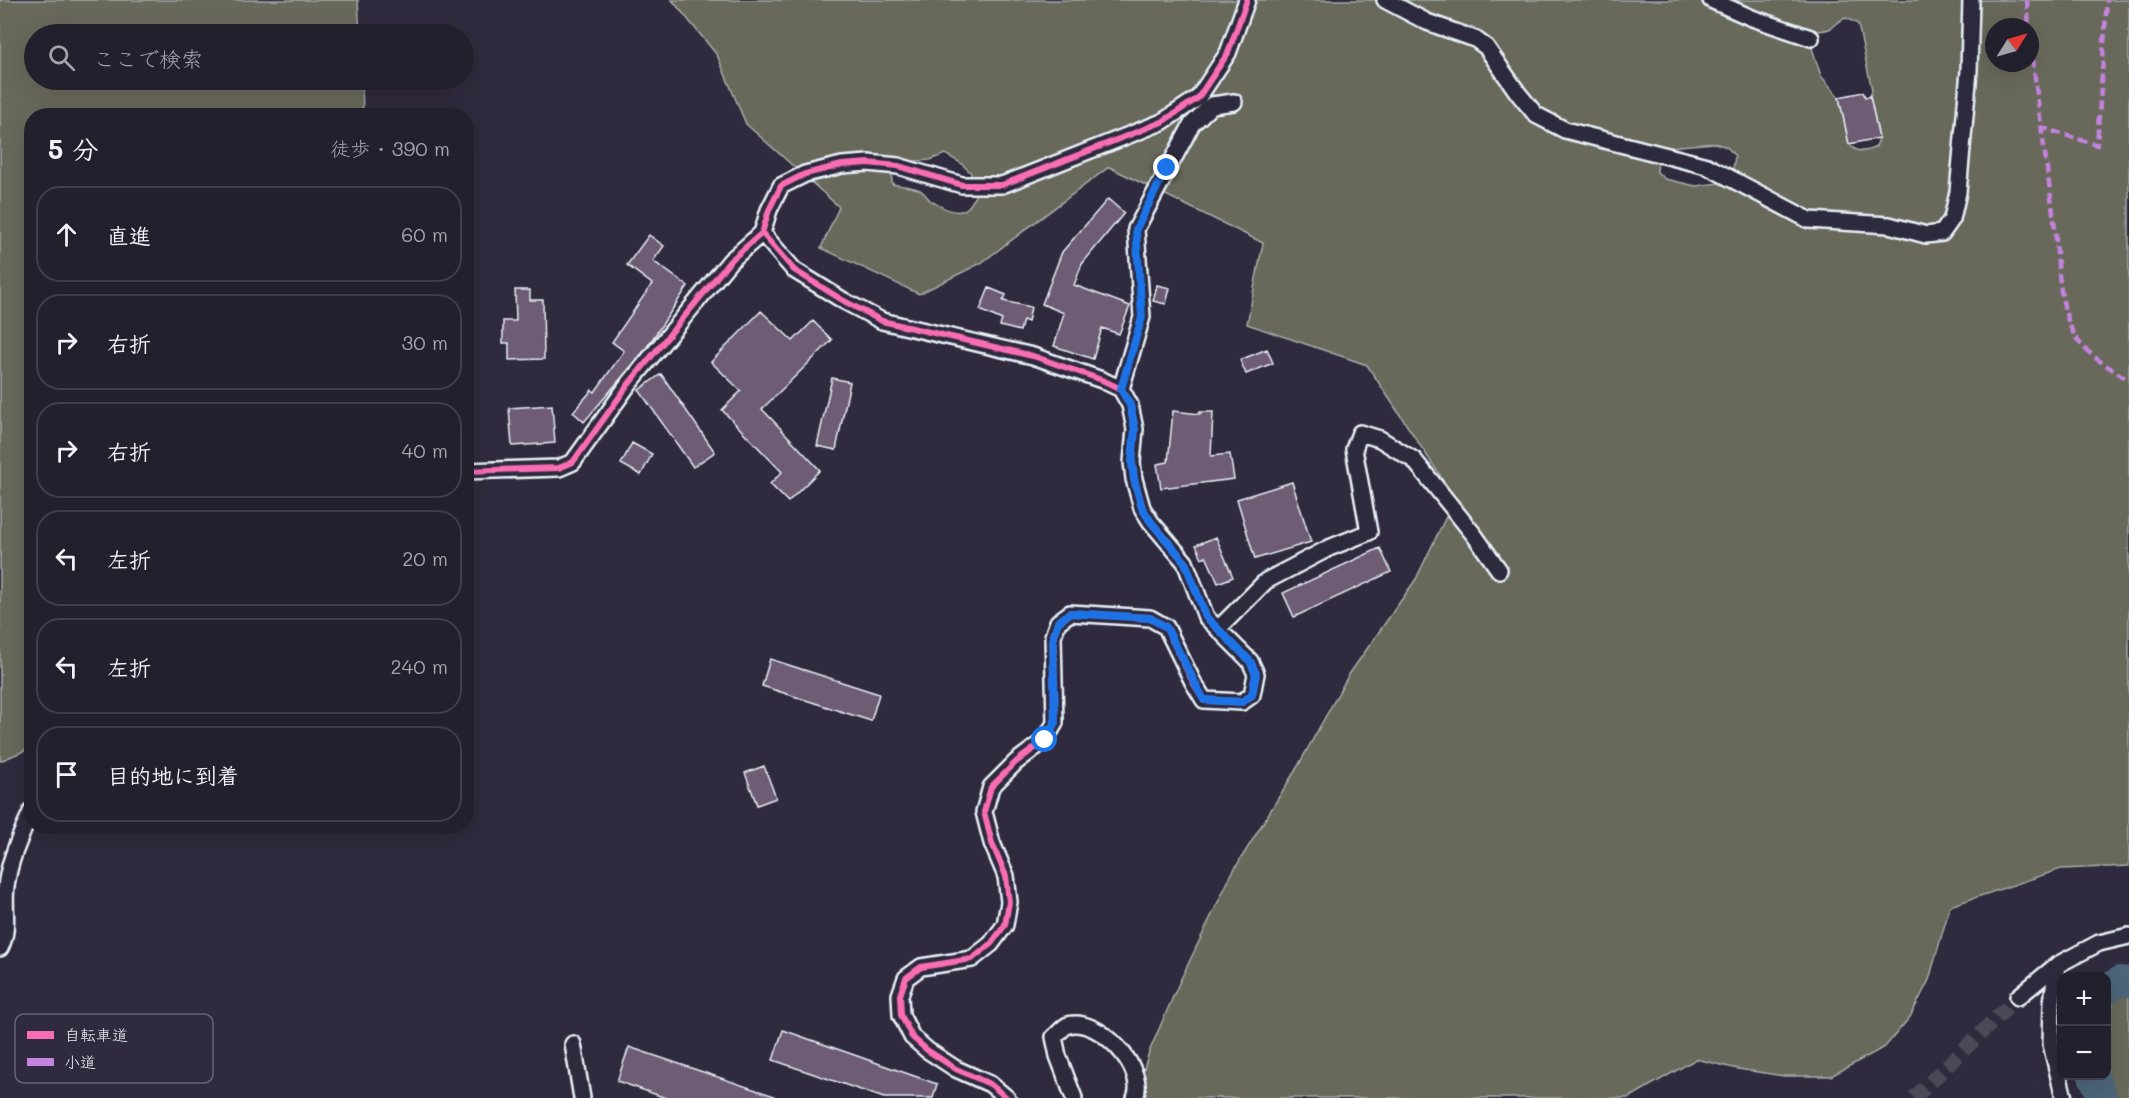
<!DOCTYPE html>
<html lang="ja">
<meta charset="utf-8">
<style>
:root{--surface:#23202e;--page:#2f2d3a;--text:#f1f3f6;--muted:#a3a3aa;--line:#403e4a}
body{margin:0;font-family:Mali,"Klee One",sans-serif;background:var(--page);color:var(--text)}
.controls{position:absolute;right:18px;bottom:18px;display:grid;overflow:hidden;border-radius:12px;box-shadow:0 6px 24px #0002}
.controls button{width:54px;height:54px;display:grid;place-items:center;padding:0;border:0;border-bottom:2px solid var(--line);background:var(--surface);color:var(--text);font:30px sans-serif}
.compass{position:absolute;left:1985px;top:18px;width:54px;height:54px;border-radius:50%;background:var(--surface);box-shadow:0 6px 24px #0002;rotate:53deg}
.stop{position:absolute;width:18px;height:18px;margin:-14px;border:4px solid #1a73e8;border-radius:50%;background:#fff}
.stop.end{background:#1a73e8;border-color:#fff;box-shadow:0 2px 6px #0008}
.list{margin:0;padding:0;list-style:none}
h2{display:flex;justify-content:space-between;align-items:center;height:78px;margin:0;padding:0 24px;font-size:26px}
h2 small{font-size:20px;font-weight:400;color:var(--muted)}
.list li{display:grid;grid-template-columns:39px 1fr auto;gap:18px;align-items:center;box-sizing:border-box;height:96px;margin:0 12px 12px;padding:0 12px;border:2px solid var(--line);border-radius:24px}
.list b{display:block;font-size:22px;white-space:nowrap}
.list em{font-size:20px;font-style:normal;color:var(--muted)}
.icon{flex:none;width:33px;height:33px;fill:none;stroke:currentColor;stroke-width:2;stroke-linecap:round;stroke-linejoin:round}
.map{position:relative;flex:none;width:2129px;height:1098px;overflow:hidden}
.search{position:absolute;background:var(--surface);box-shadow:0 6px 24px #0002;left:24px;top:24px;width:450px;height:66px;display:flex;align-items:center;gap:15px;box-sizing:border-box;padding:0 21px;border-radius:33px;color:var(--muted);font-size:22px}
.panel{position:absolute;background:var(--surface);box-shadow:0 6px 24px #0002;left:24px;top:108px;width:450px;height:726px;border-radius:24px}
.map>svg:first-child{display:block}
</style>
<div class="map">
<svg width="2129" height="1098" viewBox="0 0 2129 1098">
<rect width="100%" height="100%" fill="#2f2a3d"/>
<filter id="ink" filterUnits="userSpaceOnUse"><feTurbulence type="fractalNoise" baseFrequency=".0167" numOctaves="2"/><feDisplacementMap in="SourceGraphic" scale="12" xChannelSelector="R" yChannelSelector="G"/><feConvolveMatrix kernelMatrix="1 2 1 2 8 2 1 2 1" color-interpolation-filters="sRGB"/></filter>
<g filter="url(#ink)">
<path fill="#67695a" stroke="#a8ada9" stroke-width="1.5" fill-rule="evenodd" d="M 0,0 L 358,0 L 360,34 L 34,34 L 34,80 L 362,80 L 363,115 L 32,116 L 31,748 L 0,761 Z
M 672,0 L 2129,0 L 2129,866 L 2061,869 L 1950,906 L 1929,980 L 1910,1017 L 1885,1047 L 1831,1076 L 1784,1076 L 1738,1069 L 1696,1059 L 1629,1098 L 1135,1098 L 1149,1052 L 1179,983 L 1232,873 L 1298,766 L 1348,676 L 1416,579 L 1455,498 L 1367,365 L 1247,324 L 1263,243 L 1109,167 L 981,263 L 919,294 L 821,248 L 839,207 L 746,124 L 717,55 ZM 1846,18 L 1858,24 L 1872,90 L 1870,96 L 1879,138 L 1876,147 C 1866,152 1856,154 1849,144 L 1839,97 L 1821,76 L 1812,48 L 1781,33 L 1764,31 L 1758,24 C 1774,26 1817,36 1831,28 C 1837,25 1837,21 1846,18 ZM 1994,27 L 2030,27 L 2030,63 L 1994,63 ZM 1715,143 L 1727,147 L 1735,156 L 1732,175 L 1727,182 L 1696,186 L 1665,179 L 1657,172 L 1659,149 L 1679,146 ZM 945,154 L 961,163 L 971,173 L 971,186 L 975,195 C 967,220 948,212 930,200 C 927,197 924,192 920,190 C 913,186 900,186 892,184 L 891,163 L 930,160 Z
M 2129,978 L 2129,1098 L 2098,1098 L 2102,1076 L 2106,1076 L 2107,1045 L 2113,1001 Z"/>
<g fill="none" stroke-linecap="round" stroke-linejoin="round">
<path stroke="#4e6579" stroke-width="30" d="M 2106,990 L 2120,981 L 2129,982
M 2093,1076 L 2103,1098"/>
</g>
<path fill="#6e5b74" stroke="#e8f1f8" stroke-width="1.5" d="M 1863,92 L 1865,97 L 1870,96 L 1879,138 L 1849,144 L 1839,97 Z
M 1108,199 L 1124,213 L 1082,264 L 1074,285 L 1130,306 L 1119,334 L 1102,328 L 1093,359 L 1054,346 L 1064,313 L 1042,304 L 1062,252 Z
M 649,235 L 664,246 L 653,261 L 688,286 L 645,350 L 584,422 L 573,412 L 592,390 L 595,392 L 624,351 L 612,342 L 652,284 L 627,265 Z
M 1157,285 L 1170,288 L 1166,304 L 1153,301 Z
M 989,288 L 1006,295 L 1003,301 L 1031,307 L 1028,322 L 1023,320 L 1020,331 L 1000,326 L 1002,320 L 980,310 Z
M 515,290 L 530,290 L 530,300 L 543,300 L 544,359 L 509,360 L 509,343 L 503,343 L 503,321 L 516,321 Z
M 761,311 L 793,341 L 813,321 L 832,340 L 762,409 L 820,470 L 788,502 L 770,484 L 782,472 L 722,410 L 741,391 L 711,362 Z
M 1267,349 L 1273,363 L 1246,374 L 1240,360 Z
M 661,374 L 715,452 L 693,467 L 639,390 Z
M 832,378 L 850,382 L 836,450 L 817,446 Z
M 552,405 L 555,443 L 512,446 L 509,408 Z
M 1173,411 L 1200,414 L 1200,412 L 1213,412 L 1211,456 L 1230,454 L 1234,479 L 1161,488 L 1157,464 L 1168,462 Z
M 632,443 L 652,454 L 641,475 L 621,464 Z
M 1292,482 L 1311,542 L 1255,559 L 1237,499 Z
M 1216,537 L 1233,577 L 1218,583 L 1206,556 L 1202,558 L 1196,545 Z
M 1380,548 L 1391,572 L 1294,617 L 1283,593 Z
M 770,659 L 879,694 L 871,721 L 762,686 Z
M 764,766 L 776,798 L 757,805 L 745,773 Z
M 783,1030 L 937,1084 L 933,1098 L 884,1098 L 773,1060 Z
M 629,1047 L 774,1096 L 773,1098 L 666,1098 L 617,1081 Z"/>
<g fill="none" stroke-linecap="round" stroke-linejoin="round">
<path stroke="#4b4859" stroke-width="15" stroke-dasharray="15 8" stroke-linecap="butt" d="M 1914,1098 L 2018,997"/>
<g stroke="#e8f1f8" stroke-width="20">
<path id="minor" d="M 1385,0 L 1427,22 L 1475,39 L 1486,47 L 1518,93 L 1536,115 L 1565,130 L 1707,166 L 1809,220 L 1889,225 L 1926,235 L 1942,233 L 1952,219 L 1958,192 L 1969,71 L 1971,0
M 1711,0 L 1752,18 L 1811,38
M 762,233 L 794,270 L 844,301 L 882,321 L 1033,356 L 1102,380 L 1121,389 L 1130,405 L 1135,429 L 1132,462 L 1134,479 L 1142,508 L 1151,522 L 1185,562 L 1206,617 L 1250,661 L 1256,674 L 1252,695 L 1242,702 L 1204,700 L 1193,682 L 1166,627 L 1150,618 L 1070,613 L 1058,622 L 1053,636 L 1055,723 L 1045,740 L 1016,762 L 991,787 L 984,812 L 992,843 L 1006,876 L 1009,902 L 1005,925 L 991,944 L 972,959 L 921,967 L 906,978 L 900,995 L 901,1015 L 912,1037 L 927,1050 L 956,1069 L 990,1084 L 1007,1098
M 1121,389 L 1142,317 L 1136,229 L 1192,124 L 1212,105 L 1234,102
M 466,471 L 559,468 L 573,462 L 628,385 L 730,261 L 762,233 L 769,210 L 781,186 L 805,174 L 842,165 L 868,163 L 898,166 L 962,185 L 1002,185 L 1162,122 L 1198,98 L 1228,53 L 1247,0
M 1218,629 L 1266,581 L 1329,548 L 1369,532 L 1354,449 L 1360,433 L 1380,439 L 1414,460 L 1475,536 L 1499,570
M 0,948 C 10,929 3,907 6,887 C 9,860 21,835 32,810
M 2057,965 L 2052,1002 L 2051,1044 L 2064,1098
M 2018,997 L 2057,965 L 2099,943 L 2129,936
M 573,1044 L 582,1098
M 1074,1098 L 1058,1056 L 1054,1037 C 1058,1034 1063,1027 1068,1025 C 1098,1016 1148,1069 1135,1098"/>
</g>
<use href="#minor" stroke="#2f2a3d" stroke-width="15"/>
<path stroke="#c483df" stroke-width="4.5" stroke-dasharray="9 4.5" stroke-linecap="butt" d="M 2027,0 L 2029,27
M 2030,32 C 2036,93 2045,153 2053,213 C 2059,251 2056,304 2076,338 C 2087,355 2112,369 2129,380
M 2040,127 L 2097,145 L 2107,0"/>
<g stroke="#2f2a3d" stroke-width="10">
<path id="cycleway" d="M 762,233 L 794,270 L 844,301 L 882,321 L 1033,356 L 1102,380 L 1121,389 L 1130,405 L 1135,429 L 1132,462 L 1134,479 L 1142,508 L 1151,522 L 1185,562 L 1206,617 L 1250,661 L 1256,674 L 1252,695 L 1242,702 L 1204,700 L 1193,682 L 1166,627 L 1150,618 L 1070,613 L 1058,622 L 1053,636 L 1055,723 L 1045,740 L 1016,762 L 991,787 L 984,812 L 992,843 L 1006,876 L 1009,902 L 1005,925 L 991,944 L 972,959 L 921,967 L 906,978 L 900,995 L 901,1015 L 912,1037 L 927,1050 L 956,1069 L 990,1084 L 1007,1098
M 466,471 L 559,468 L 573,462 L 628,385 L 730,261 L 762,233 L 769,210 L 781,186 L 805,174 L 842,165 L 868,163 L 898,166 L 962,185 L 1002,185 L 1162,122 L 1198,98 L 1228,53 L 1247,0"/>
</g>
<use href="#cycleway" stroke="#f96db3" stroke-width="6"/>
</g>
</g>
<g fill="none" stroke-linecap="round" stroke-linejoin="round" filter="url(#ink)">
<path stroke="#1a73e8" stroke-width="8" d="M 1045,740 L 1055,723 L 1053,636 L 1058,622 L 1070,613 L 1150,618 L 1166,627 L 1204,700 L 1242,702 L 1252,695 L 1256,674 L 1250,661 L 1206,617 L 1185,562 L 1151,522 L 1142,508 L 1134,479 L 1132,462 L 1135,429 L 1130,405 L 1121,389 L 1142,317 L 1136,229 L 1167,168"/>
</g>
<rect x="15" y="1014" width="198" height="69" rx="9" fill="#2f2a3d" stroke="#666675" stroke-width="1.5"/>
<rect x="27" y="1031" width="27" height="8" fill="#f96db3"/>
<rect x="27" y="1058" width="27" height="8" fill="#c483df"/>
<g font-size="16" fill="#e8f1f8">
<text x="64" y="1041">自転車道</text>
<text x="64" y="1068">小道</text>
</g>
</svg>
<div class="controls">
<button>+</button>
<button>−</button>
</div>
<svg class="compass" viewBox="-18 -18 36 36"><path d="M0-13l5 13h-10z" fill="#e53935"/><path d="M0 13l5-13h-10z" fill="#a3a3aa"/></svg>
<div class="stop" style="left:1045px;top:740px"></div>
<div class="stop end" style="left:1167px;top:168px"></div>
<div class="search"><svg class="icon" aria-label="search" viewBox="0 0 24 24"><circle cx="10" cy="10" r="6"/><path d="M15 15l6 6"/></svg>ここで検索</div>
<section class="panel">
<h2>5 分<small>徒歩 · 390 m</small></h2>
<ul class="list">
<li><svg class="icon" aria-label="ahead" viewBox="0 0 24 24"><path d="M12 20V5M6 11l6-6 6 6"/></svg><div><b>直進</b></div><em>60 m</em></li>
<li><svg class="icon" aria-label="right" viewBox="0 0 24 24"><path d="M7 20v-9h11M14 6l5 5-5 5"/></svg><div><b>右折</b></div><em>30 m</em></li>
<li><svg class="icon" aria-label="right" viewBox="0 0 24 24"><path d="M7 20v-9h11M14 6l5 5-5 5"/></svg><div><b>右折</b></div><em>40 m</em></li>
<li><svg class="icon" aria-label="left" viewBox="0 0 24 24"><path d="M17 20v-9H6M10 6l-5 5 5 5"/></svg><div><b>左折</b></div><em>20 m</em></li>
<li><svg class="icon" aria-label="left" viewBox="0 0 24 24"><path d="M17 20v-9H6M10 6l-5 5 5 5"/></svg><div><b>左折</b></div><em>240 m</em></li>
<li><svg class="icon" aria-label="arrive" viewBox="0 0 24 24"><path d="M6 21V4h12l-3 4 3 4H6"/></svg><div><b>目的地に到着</b></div></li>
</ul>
</section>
</div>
